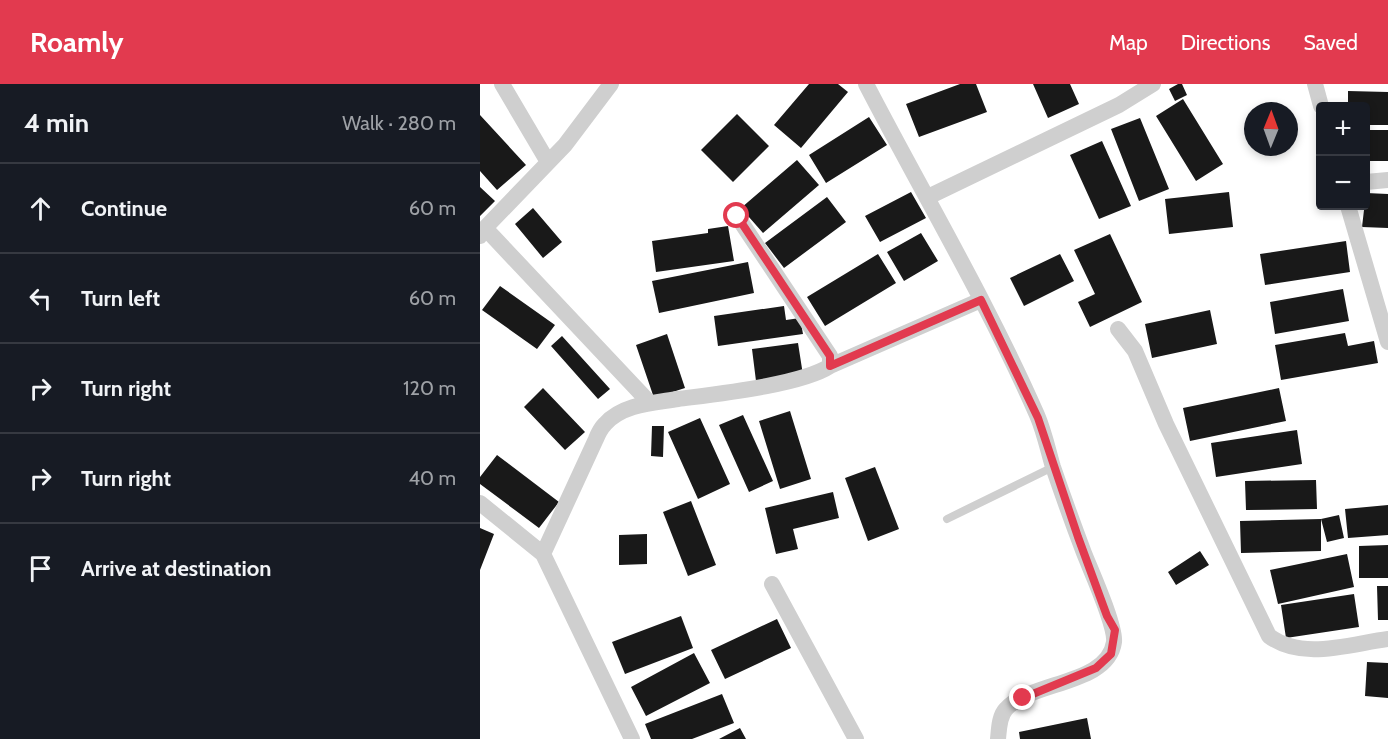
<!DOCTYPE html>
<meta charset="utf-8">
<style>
:root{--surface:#171b24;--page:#20242c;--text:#f1f3f6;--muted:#9ea1a6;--line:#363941;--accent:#e23a4f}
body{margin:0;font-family:Cabin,sans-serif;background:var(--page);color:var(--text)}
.controls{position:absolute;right:18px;top:18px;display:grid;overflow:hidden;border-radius:6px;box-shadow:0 3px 9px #0003}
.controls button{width:54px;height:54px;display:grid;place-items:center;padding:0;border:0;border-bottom:2px solid var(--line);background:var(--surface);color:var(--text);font:30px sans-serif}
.compass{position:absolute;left:764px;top:18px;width:54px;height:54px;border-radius:50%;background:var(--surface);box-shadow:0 3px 9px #0003;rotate:1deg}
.stop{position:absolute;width:18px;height:18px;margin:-14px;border:4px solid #e23a4f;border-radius:50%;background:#fff}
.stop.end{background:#e23a4f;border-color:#fff;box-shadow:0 2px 6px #0008}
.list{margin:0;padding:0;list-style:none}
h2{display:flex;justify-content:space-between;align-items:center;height:78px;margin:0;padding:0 24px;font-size:26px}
h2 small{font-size:20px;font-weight:400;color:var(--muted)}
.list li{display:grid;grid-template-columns:39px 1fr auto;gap:18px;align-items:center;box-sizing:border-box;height:90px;padding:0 24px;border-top:2px solid var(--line)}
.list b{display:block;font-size:22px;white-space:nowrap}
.list em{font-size:20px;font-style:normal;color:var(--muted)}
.icon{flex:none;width:33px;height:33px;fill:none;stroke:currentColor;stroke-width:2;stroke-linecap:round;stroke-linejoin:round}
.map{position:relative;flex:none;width:908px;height:655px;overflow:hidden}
header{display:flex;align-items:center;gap:36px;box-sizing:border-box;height:84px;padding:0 30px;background:var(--accent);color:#fff}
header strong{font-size:28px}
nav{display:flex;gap:33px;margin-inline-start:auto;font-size:21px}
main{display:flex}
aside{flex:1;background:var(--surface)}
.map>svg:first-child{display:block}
</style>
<header>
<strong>Roamly</strong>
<nav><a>Map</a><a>Directions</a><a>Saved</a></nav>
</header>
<main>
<aside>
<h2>4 min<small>Walk · 280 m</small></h2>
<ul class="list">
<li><svg class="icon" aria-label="ahead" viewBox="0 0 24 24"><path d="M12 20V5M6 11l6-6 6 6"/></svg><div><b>Continue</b></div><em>60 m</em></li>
<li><svg class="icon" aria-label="left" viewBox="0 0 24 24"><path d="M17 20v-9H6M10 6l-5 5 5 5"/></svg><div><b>Turn left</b></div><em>60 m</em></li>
<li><svg class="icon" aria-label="right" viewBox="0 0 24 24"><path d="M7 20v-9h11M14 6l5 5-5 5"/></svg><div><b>Turn right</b></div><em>120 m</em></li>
<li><svg class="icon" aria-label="right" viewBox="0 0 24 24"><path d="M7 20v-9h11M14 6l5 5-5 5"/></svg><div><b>Turn right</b></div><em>40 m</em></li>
<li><svg class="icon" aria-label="arrive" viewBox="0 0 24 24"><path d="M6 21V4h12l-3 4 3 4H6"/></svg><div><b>Arrive at destination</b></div></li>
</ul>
</aside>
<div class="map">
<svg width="908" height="655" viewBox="0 0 908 655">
<rect width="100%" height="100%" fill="#fff"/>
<path fill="#191919" d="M 329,0 L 358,0 L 368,8 L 321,64 L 294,41 Z
M 480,0 L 496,0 L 507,28 L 439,53 L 426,20 Z
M 553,0 L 590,0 L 599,20 L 568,34 Z
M 698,0 L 702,0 L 707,11 L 695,17 L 689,5 Z
M 868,7 L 908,8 L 908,41 L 886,41 L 886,22 L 868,22 Z
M 703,15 L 743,80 L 716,97 L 676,32 Z
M 257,30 L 289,62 L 253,98 L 221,66 Z
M 0,31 L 46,81 L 17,106 L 0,87 Z
M 389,33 L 407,61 L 346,99 L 329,71 Z
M 660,34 L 689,105 L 659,117 L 631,45 Z
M 886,46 L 908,46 L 908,77 L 886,77 Z
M 622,57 L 651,122 L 619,135 L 590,71 Z
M 317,76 L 339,101 L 283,149 L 261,124 Z
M 0,103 L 15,117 L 0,132 Z
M 431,108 L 446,134 L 400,158 L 385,132 Z
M 749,108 L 753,143 L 689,150 L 685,115 Z
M 886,109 L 908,110 L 908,144 L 882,143 Z
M 347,113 L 366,138 L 304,184 L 285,159 Z
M 53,124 L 82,158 L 63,174 L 35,140 Z
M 248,142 L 254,177 L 176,188 L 172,157 L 228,149 L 228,145 Z
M 441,149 L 458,177 L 424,197 L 407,168 Z
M 630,150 L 662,218 L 610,243 L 598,218 L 615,210 L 594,166 Z
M 866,157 L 870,188 L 785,201 L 780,170 Z
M 398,170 L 416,199 L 345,242 L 327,213 Z
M 580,170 L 594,197 L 544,222 L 530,194 Z
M 268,178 L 274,209 L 179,229 L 172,197 Z
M 20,202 L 75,241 L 57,265 L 2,226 Z
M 863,205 L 869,237 L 795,250 L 790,218 Z
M 304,222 L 306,236 L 320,234 L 323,250 L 238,262 L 234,232 Z
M 730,226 L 737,260 L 672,274 L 665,240 Z
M 865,249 L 868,262 L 894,257 L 898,279 L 801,296 L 795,261 Z
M 187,250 L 205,304 L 174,314 L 156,261 Z
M 82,252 L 130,305 L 118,315 L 71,262 Z
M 318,259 L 323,291 L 276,297 L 272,265 Z
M 63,304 L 105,348 L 85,366 L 44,323 Z
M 799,304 L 806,337 L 710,357 L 703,324 Z
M 310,327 L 331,395 L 300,405 L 279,337 Z
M 263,331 L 293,397 L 269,408 L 239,341 Z
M 220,334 L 250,400 L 218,415 L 188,348 Z
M 172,342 L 184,342 L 183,373 L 171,372 Z
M 817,346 L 822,380 L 736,393 L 731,359 Z
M 17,371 L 79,418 L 59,444 L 0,400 L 0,393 Z
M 395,383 L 419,445 L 388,457 L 365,394 Z
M 836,396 L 837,425 L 766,426 L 765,397 Z
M 353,408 L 359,434 L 313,445 L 318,465 L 296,470 L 285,424 Z
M 211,417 L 236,481 L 208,492 L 183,428 Z
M 908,421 L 908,451 L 868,454 L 865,425 Z
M 859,431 L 864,454 L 847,458 L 841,435 Z
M 841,435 L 841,467 L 761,469 L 760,437 Z
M 0,444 L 14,450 L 0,486 Z
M 167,450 L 167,480 L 139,481 L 139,451 Z
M 908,461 L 908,494 L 879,494 L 879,462 Z
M 720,467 L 729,481 L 696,501 L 688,488 Z
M 867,470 L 874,503 L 798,520 L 790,486 Z
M 897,502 L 908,502 L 908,536 L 898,536 Z
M 874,510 L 879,543 L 806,554 L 801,521 Z
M 201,532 L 213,564 L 145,590 L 132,558 Z
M 297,535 L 311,564 L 245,595 L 231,566 Z
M 214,569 L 230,599 L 166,632 L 151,603 Z
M 887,578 L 908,579 L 908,614 L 885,612 Z
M 242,610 L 254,639 L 212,655 L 171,655 L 165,640 Z
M 607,634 L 611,655 L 540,655 L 539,648 Z
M 260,644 L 266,655 L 239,655 Z"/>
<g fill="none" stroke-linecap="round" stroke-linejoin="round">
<path stroke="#cfcfcf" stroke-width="8" d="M 467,435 L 573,383"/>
<path stroke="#cfcfcf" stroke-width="16" d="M 22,0 L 68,78
M 386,0 C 443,110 507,217 557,331 C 564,347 568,366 573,383 C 583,412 593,440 604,469 C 611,487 636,542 634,558 C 628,601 551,597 526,625 C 519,632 519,646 518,655
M 835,0 L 841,22
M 886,98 L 908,96
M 448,113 L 639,21 L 673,0
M 868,122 L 908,258
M 5,144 L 169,318
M 0,152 L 5,144 L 85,61 L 131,0
M 638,245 L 655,267 L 686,340 L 789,552 C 822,577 870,560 908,555
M 350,282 L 501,216
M 0,419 L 63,470 L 152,655
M 63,470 L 116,355 C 118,350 121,344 125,340 C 143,320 174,319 198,315 C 236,310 321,301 350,282 L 350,272 L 257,132
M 292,500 L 376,655"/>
</g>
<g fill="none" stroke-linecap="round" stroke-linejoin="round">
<path stroke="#e23a4f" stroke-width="8" d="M 257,132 L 350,272 L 350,282 L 501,216 L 558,334 L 598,453 L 627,532 L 635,546 L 631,570 L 616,584 L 543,614"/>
</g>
</svg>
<div class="controls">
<button>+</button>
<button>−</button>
</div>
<svg class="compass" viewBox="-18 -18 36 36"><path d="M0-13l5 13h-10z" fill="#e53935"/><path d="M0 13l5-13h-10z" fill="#9ea1a6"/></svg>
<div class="stop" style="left:257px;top:132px"></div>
<div class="stop end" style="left:543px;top:614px"></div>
</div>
</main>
